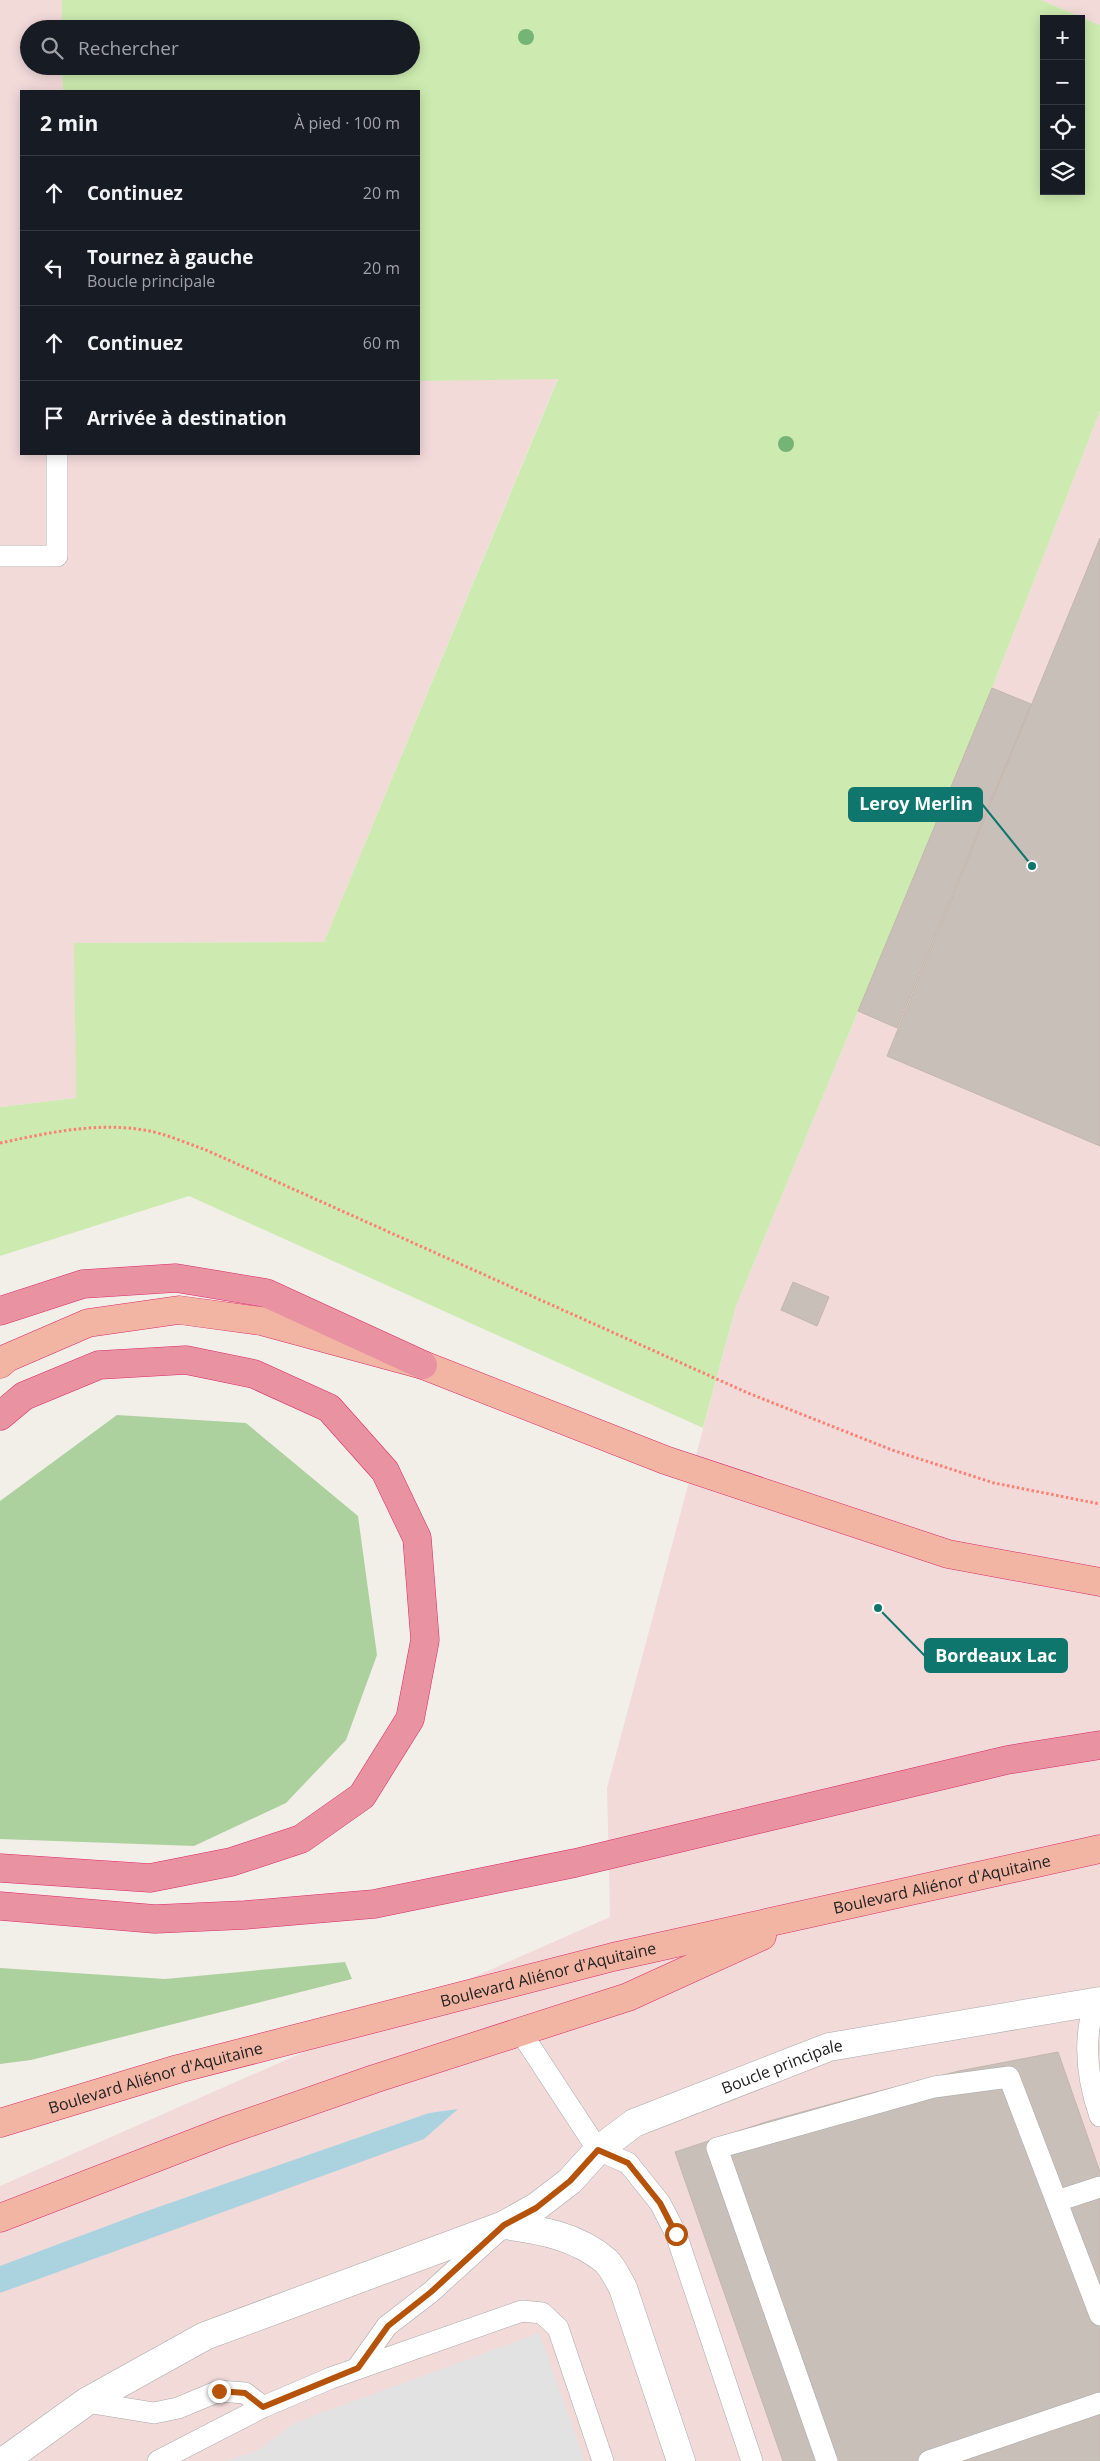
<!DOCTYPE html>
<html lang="fr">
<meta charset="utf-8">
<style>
:root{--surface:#171b24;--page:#242831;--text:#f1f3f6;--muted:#9ea1a6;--line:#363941}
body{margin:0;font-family:"Open Sans",sans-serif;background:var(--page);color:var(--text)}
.controls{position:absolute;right:15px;top:15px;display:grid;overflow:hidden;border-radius:0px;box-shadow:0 2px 12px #0003}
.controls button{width:45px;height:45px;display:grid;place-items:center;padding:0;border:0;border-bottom:1px solid var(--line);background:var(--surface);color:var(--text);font:25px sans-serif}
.stop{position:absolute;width:15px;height:15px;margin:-11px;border:4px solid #b45309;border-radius:50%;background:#fff}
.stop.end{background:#b45309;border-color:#fff;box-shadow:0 1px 5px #0008}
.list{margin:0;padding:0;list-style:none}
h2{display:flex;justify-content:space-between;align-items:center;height:65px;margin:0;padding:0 20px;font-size:21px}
h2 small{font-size:16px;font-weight:400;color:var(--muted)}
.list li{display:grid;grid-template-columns:32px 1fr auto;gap:15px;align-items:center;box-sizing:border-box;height:75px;padding:0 20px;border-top:1px solid var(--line)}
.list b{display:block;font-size:19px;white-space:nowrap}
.list p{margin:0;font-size:16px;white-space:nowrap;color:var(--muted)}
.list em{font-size:16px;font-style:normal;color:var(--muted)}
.icon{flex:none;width:28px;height:28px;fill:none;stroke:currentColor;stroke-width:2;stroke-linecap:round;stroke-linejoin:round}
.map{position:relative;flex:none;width:1100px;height:2461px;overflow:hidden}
.search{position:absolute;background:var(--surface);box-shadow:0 2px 12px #0003;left:20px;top:20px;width:400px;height:55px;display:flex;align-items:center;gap:12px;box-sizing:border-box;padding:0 18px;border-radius:28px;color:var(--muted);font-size:19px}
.panel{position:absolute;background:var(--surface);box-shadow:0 2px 12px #0003;left:20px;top:90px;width:400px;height:365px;border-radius:0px}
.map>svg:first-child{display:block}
</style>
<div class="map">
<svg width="1100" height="2461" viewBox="0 0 1100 2461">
<rect width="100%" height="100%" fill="#f2efe9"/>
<path fill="#f2dad9" d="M 0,0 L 62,0 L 62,29 L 29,29 L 29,66 L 62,66 L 63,91 L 21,91 L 21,454 L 419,454 L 419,381 L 558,378 L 324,942 L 75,943 L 76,1098 L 0,1107 Z
M 1041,0 L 1100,0 L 1100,25 Z
M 1100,411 L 1100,2461 L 0,2461 L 0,2186 L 610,1917 L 607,1788 L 736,1306 L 992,688 Z"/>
<path fill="#cdebb0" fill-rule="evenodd" d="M 62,0 L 1041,0 L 1100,25 L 1100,411 L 992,688 L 736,1306 L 703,1428 L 189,1196 L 0,1256 L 0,1107 L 76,1098 L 74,943 L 324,942 L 558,379 L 419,381 L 419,91 L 63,91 L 62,66 L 411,66 L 411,29 L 62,29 ZM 1044,19 L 1081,19 L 1081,191 L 1044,191 Z"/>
<path fill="#add19e" d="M 117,1415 L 246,1423 L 358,1516 L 377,1655 L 346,1740 L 286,1803 L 194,1846 L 0,1839 L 0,1501 Z
M 345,1962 L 352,1979 L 31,2060 L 0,2064 L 0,1968 L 165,1979 Z"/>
<path fill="#e2e2e2" d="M 539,2333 L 585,2461 L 225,2461 L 259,2450 L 294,2423 Z"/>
<path fill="#aad3df" d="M 458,2109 L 424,2139 L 0,2293 L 0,2266 L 147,2211 L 429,2113 Z"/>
<path fill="#c7bfb8" stroke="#c4b6ab" d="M 1100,538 L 1100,1146 L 887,1056 Z
M 992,688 L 1031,704 L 897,1028 L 858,1011 Z
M 793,1282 L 829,1297 L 817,1326 L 781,1310 Z
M 1058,2052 L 1100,2172 L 1100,2461 L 783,2461 L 675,2152 L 769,2121 L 864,2095 L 959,2071 Z"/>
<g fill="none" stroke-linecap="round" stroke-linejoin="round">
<g stroke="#a9a9a9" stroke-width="22">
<path id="service" d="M 0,556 L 57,556 L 57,454
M 1095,2002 C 1083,2039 1087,2079 1100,2116
M 520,2031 L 598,2150 L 628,2163 L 660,2203 L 676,2234 L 752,2461
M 1057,2201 L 1100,2187
M 357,2368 L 387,2326 L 431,2292 L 498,2231
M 86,2402 L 154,2413 L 178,2408 L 219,2391 L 245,2393 L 263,2407
M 158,2461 L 263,2407 L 331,2378 L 522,2311 L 542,2313 L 558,2328 L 603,2461
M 827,2461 L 717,2148 L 934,2087 L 1009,2077 L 1100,2315
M 929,2461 L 1100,2403"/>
</g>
<g stroke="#a9a9a9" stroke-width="29">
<g id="minor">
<path d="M 504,2225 C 540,2230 577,2236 606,2261 C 613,2268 618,2279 623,2288 L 681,2461"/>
<path id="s1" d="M 4,2461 L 86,2402 L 205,2336 L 504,2225 L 536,2207 L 570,2181 L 598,2150 L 634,2123 L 829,2047 L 1100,2001"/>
</g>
</g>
<g stroke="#dc2a67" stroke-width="29">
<g id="trunk">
<path d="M 0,1364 L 7,1358 L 88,1323 L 179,1310 L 261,1321 L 423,1365 L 665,1460 L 948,1554 L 1100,1582"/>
<path id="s2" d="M 0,2123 L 178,2069 L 613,1957 L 1100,1849"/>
<path d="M 0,2218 L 225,2131 L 374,2079 L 628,1997 L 762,1936"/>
</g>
</g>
<g stroke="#dc2a67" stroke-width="29">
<path id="motorway" d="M 0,1311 L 83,1284 L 176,1278 L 266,1293 L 423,1365
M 0,1416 L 24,1396 L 99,1365 L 186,1360 L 254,1374 L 329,1408 L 385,1471 L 417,1538 L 425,1640 L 410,1719 L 362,1796 L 301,1839 L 231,1862 L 150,1878 L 0,1868
M 0,1906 L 155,1919 L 245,1915 L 374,1904 L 575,1863 L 1007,1760 L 1100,1745"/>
</g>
<path stroke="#fa8072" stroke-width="3" stroke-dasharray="2.5 2.5" stroke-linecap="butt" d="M 0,1143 C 48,1133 94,1122 144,1130 C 164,1133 186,1143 206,1150 L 748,1393 L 892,1450 L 994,1483 L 1100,1504"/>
<use href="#service" stroke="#fff" stroke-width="21"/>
<use href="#minor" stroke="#fff" stroke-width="28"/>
<use href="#trunk" stroke="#f2b4a3" stroke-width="28"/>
<use href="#motorway" stroke="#e892a2" stroke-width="28"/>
</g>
<g fill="#74b475">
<circle cx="526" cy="37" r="8"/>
<circle cx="786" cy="444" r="8"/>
</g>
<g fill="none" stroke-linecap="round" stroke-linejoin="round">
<path stroke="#b45309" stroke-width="6" d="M 219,2391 L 245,2393 L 263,2407 L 358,2368 L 388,2326 L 431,2292 L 504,2225 L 536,2208 L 570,2181 L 598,2150 L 628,2163 L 660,2203 L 676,2234"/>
</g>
<g text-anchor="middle" stroke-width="4.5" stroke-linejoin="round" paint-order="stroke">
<g font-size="16" fill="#222" stroke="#fff">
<text dy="6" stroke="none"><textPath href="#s2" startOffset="972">Boulevard Aliénor d'Aquitaine</textPath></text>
<text dy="6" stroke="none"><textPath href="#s2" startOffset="568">Boulevard Aliénor d'Aquitaine</textPath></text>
<text dy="6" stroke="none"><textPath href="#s1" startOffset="881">Boucle principale</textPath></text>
<text dy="6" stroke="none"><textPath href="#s2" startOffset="162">Boulevard Aliénor d'Aquitaine</textPath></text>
</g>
</g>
<path fill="none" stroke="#0f766e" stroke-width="2" d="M1032 866L982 804M878 1608L925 1656"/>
<g fill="#0f766e" stroke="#fff" stroke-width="2">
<circle cx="1032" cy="866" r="5"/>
<circle cx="878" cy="1608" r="5"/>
</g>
<g fill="#0f766e" stroke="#0f766e" stroke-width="2">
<rect x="849" y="788" width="133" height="33" rx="5"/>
<rect x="925" y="1639" width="142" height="33" rx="5"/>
</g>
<g font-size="18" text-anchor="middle" font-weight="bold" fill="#fff">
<text x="916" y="810">Leroy Merlin</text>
<text x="996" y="1662">Bordeaux Lac</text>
</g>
</svg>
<div class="controls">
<button>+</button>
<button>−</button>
<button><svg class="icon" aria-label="locate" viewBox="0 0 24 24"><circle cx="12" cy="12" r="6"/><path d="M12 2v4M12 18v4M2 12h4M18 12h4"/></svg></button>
<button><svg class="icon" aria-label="layers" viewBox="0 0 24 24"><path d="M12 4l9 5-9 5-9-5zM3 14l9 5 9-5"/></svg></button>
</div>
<div class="stop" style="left:676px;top:2234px"></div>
<div class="stop end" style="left:219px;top:2391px"></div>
<div class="search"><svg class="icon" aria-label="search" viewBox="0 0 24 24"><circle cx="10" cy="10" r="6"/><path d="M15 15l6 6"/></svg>Rechercher</div>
<section class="panel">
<h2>2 min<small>À pied · 100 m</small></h2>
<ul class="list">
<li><svg class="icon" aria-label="ahead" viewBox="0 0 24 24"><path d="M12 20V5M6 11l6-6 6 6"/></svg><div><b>Continuez</b></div><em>20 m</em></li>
<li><svg class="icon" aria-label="left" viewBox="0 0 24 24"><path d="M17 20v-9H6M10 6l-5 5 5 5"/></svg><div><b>Tournez à gauche</b><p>Boucle principale</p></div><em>20 m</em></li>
<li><svg class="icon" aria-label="ahead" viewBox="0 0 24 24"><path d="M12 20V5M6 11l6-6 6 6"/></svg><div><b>Continuez</b></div><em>60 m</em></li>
<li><svg class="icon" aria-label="arrive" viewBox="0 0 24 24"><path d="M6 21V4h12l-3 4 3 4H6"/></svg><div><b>Arrivée à destination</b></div></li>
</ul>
</section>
</div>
